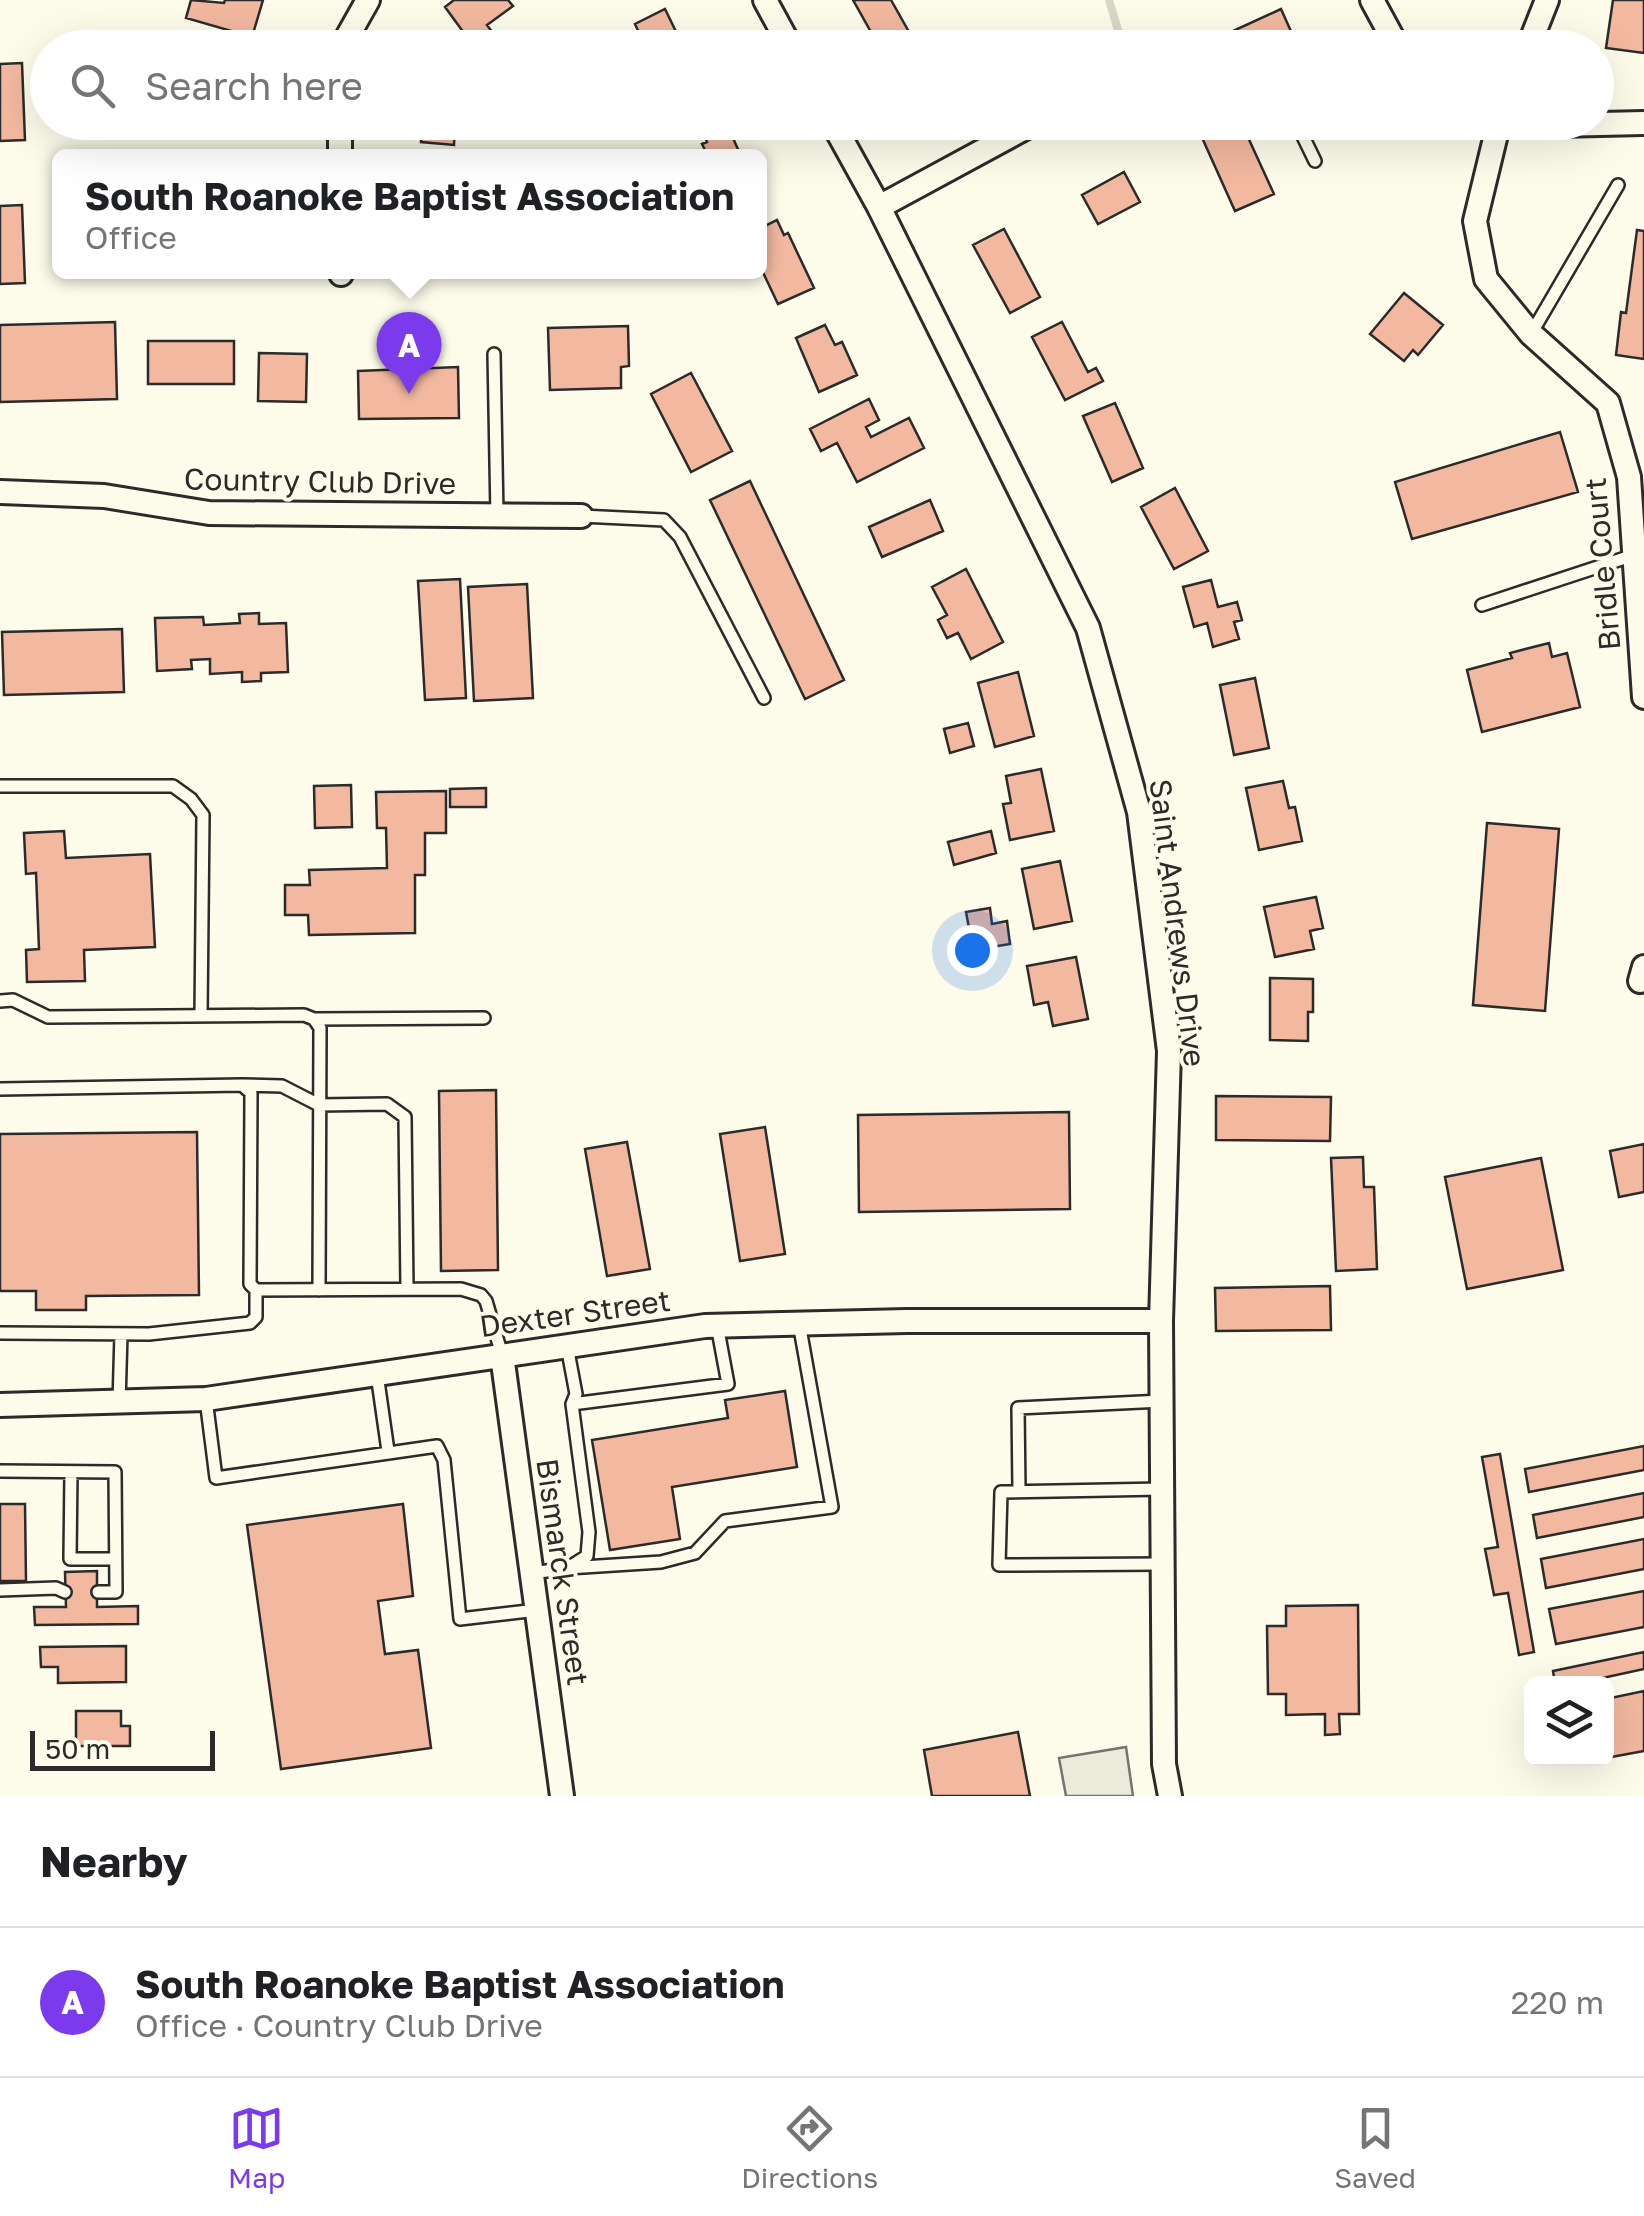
<!DOCTYPE html>
<meta charset="utf-8">
<style>
:root{--surface:#fff;--page:#f6f6f6;--text:#202124;--muted:#757577;--line:#e0e0e0;--accent:#7c3aed}
body{margin:0;font-family:"Golos Text",sans-serif;background:var(--page);color:var(--text)}
.controls{position:absolute;right:30px;bottom:30px;display:grid;overflow:hidden;border-radius:15px;box-shadow:0 10px 40px #0002}
.controls button{width:90px;height:90px;display:grid;place-items:center;padding:0;border:0;border-bottom:2px solid var(--line);background:var(--surface);color:var(--text);font:50px sans-serif}
.scale{position:absolute;left:30px;bottom:25px;width:185px;box-sizing:border-box;padding-left:10px;border:5px solid #2b2b2b;border-top:0;font-size:28px;line-height:35px;white-space:nowrap;color:#2b2b2b;-webkit-text-stroke:8px #fdfbea;paint-order:stroke}
.you{position:absolute;left:972px;top:950px;width:35px;height:35px;margin:-25px;border:8px solid #fff;border-radius:50%;background:#1a73e8;box-shadow:0 0 0 15px #1a73e833}
.badge{display:grid;place-items:center;width:65px;height:65px;border-radius:50%;background:var(--accent);color:#fff;font-size:32px;font-weight:700}
.pin{position:absolute;translate:-50% -82px;filter:drop-shadow(0 2px 5px #0008)}
.pin::after{content:'';position:absolute;top:52px;width:35px;height:30px;background:inherit;clip-path:polygon(0 0,100% 0,50% 100%)}
.popup{position:absolute;left:52px;top:149px;width:715px;height:130px;box-sizing:border-box;display:grid;place-content:center;border-radius:15px;background:var(--surface);filter:drop-shadow(0 2px 8px #0005);font-size:32px;white-space:nowrap;color:var(--muted)}
.popup b{font-size:38px;color:var(--text)}
.popup::after{content:'';position:absolute;left:50%;top:100%;margin-left:-20px;border:20px solid transparent;border-top-color:var(--surface)}
.list{margin:0;padding:0;list-style:none}
h2{display:flex;justify-content:space-between;align-items:center;height:130px;margin:0;padding:0 40px;font-size:42px}
h2 small{font-size:32px;font-weight:400;color:var(--muted)}
.list li{display:grid;grid-template-columns:65px 1fr auto;gap:30px;align-items:center;box-sizing:border-box;height:150px;padding:0 40px;border-top:2px solid var(--line)}
.list b{display:block;font-size:38px;white-space:nowrap}
.list p{margin:0;font-size:32px;white-space:nowrap;color:var(--muted)}
.list em{font-size:32px;font-style:normal;color:var(--muted)}
.icon{flex:none;width:55px;height:55px;fill:none;stroke:currentColor;stroke-width:2;stroke-linecap:round;stroke-linejoin:round}
.map{position:relative;flex:none;width:1644px;height:1796px;overflow:hidden}
.search{position:absolute;background:var(--surface);box-shadow:0 10px 40px #0002;left:30px;right:30px;top:30px;height:110px;display:flex;align-items:center;gap:25px;box-sizing:border-box;padding:0 35px;border-radius:55px;color:var(--muted);font-size:38px}
.sheet{height:280px;background:var(--surface)}
nav{display:flex;justify-content:space-around;align-items:center;box-sizing:border-box;height:140px;border-top:2px solid var(--line);background:var(--surface);font-size:28px;color:var(--muted)}
nav a{display:grid;justify-items:center;gap:5px}
nav .on{color:var(--accent)}
.map>svg:first-child{display:block}
</style>
<div class="map">
<svg width="1644" height="1796" viewBox="0 0 1644 1796">
<rect width="100%" height="100%" fill="#fdfbea"/>
<path fill="#eceadb" stroke="#74746e" stroke-width="2.5" d="M 1126,1747 L 1133,1796 L 1066,1796 L 1059,1758 Z"/>
<g fill="none" stroke-linecap="round" stroke-linejoin="round">
<path stroke="#d8d7c9" stroke-width="8" d="M 1109,0 L 1121,40"/>
</g>
<path fill="#f2b8a0" stroke="#2b2b2b" stroke-width="2.5" d="M 191,0 L 224,3 L 225,0 L 263,0 L 252,37 L 186,18 Z
M 454,0 L 508,0 L 513,6 L 487,25 L 501,44 L 495,48 L 475,48 L 445,7 Z
M 853,0 L 891,0 L 918,48 L 880,48 Z
M 1613,0 L 1644,0 L 1644,53 L 1606,48 Z
M 665,9 L 684,48 L 646,48 L 635,24 Z
M 1281,9 L 1298,47 L 1196,48 Z
M 22,63 L 25,140 L 0,141 L 0,64 Z
M 205,122 L 242,122 L 243,132 L 205,133 Z
M 423,122 L 455,122 L 454,145 L 421,142 Z
M 1195,122 L 1241,122 L 1274,194 L 1235,211 Z
M 728,127 L 741,156 L 708,156 L 702,144 L 707,142 L 705,137 Z
M 1124,172 L 1140,202 L 1098,224 L 1082,195 Z
M 22,205 L 25,283 L 0,284 L 0,206 Z
M 777,220 L 784,235 L 788,233 L 814,288 L 778,304 L 759,264 L 759,229 Z
M 1004,229 L 1040,297 L 1010,313 L 973,245 Z
M 1637,230 L 1644,231 L 1644,359 L 1616,355 L 1621,312 L 1626,313 Z
M 1404,293 L 1443,325 L 1418,355 L 1413,350 L 1404,361 L 1370,334 Z
M 115,322 L 117,399 L 0,402 L 0,325 Z
M 1062,322 L 1088,372 L 1096,368 L 1103,381 L 1065,400 L 1032,337 Z
M 825,325 L 835,345 L 842,342 L 857,375 L 819,392 L 796,338 Z
M 628,326 L 629,366 L 621,367 L 621,388 L 550,390 L 548,328 Z
M 148,341 L 234,341 L 234,384 L 148,384 Z
M 259,353 L 307,354 L 306,402 L 258,401 Z
M 458,367 L 459,418 L 359,419 L 358,371 Z
M 691,373 L 732,451 L 691,472 L 651,394 Z
M 869,399 L 879,420 L 866,427 L 871,437 L 909,418 L 924,448 L 857,482 L 837,443 L 821,451 L 810,429 Z
M 1115,403 L 1143,468 L 1112,482 L 1083,416 Z
M 1560,432 L 1578,492 L 1412,539 L 1395,482 Z
M 750,481 L 844,680 L 805,699 L 710,500 Z
M 1175,488 L 1208,551 L 1174,569 L 1141,507 Z
M 930,500 L 943,531 L 882,557 L 869,527 Z
M 966,569 L 1003,642 L 971,659 L 958,633 L 947,638 L 938,620 L 947,615 L 932,587 Z
M 460,579 L 466,698 L 425,700 L 418,581 Z
M 1211,580 L 1218,607 L 1237,602 L 1242,620 L 1234,622 L 1239,639 L 1213,647 L 1207,623 L 1194,627 L 1183,587 Z
M 527,584 L 533,698 L 474,701 L 468,587 Z
M 259,613 L 259,624 L 286,623 L 288,672 L 261,673 L 261,681 L 242,682 L 242,672 L 210,674 L 210,659 L 191,660 L 192,669 L 157,671 L 155,618 L 203,617 L 204,625 L 240,623 L 239,614 Z
M 122,629 L 124,692 L 4,695 L 2,632 Z
M 1549,643 L 1552,657 L 1567,653 L 1580,707 L 1482,732 L 1467,670 L 1512,658 L 1510,653 Z
M 1018,672 L 1034,736 L 995,747 L 978,683 Z
M 1255,678 L 1269,748 L 1234,755 L 1220,685 Z
M 968,723 L 974,746 L 950,753 L 944,729 Z
M 1041,769 L 1054,831 L 1010,840 L 1003,804 L 1011,803 L 1006,776 Z
M 1283,781 L 1289,808 L 1295,807 L 1302,841 L 1259,850 L 1246,788 Z
M 351,785 L 352,827 L 315,828 L 314,786 Z
M 486,788 L 486,807 L 450,807 L 450,789 Z
M 446,791 L 446,833 L 425,833 L 425,875 L 415,875 L 415,933 L 309,935 L 308,915 L 285,915 L 285,885 L 310,885 L 309,870 L 387,868 L 386,828 L 377,828 L 376,792 Z
M 1487,823 L 1559,829 L 1545,1011 L 1473,1005 Z
M 64,831 L 66,858 L 150,854 L 155,947 L 84,950 L 85,981 L 27,982 L 26,950 L 39,949 L 36,873 L 26,874 L 24,833 Z
M 991,831 L 996,853 L 954,865 L 948,842 Z
M 1060,861 L 1072,921 L 1034,929 L 1022,869 Z
M 1316,897 L 1323,928 L 1310,931 L 1314,949 L 1275,957 L 1264,907 Z
M 990,908 L 992,924 L 1007,921 L 1010,944 L 973,950 L 966,912 Z
M 1076,957 L 1088,1019 L 1053,1026 L 1048,1002 L 1034,1005 L 1027,966 Z
M 1270,978 L 1313,979 L 1313,1012 L 1308,1012 L 1308,1041 L 1270,1040 Z
M 496,1090 L 498,1270 L 441,1271 L 439,1091 Z
M 1216,1096 L 1331,1097 L 1330,1141 L 1216,1140 Z
M 1069,1112 L 1070,1209 L 859,1212 L 858,1115 Z
M 765,1127 L 785,1254 L 740,1261 L 720,1134 Z
M 197,1132 L 199,1295 L 86,1296 L 86,1310 L 36,1310 L 36,1291 L 0,1291 L 0,1134 Z
M 627,1142 L 650,1269 L 607,1276 L 585,1149 Z
M 1644,1144 L 1644,1192 L 1619,1197 L 1610,1151 Z
M 1363,1157 L 1364,1187 L 1374,1187 L 1377,1269 L 1336,1271 L 1331,1158 Z
M 1541,1158 L 1563,1270 L 1467,1289 L 1445,1177 Z
M 1330,1286 L 1331,1330 L 1216,1331 L 1215,1288 Z
M 785,1391 L 797,1467 L 672,1487 L 680,1539 L 610,1550 L 592,1440 L 728,1418 L 725,1400 Z
M 1644,1446 L 1644,1470 L 1529,1492 L 1525,1469 Z
M 1500,1454 L 1534,1652 L 1519,1655 L 1508,1593 L 1494,1595 L 1485,1549 L 1498,1547 L 1482,1457 Z
M 1644,1493 L 1644,1517 L 1537,1538 L 1533,1515 Z
M 0,1504 L 25,1504 L 26,1581 L 0,1581 Z
M 403,1504 L 413,1596 L 378,1601 L 385,1654 L 418,1650 L 431,1748 L 281,1769 L 247,1525 Z
M 1644,1539 L 1644,1569 L 1546,1588 L 1541,1559 Z
M 97,1571 L 97,1607 L 138,1606 L 138,1624 L 35,1625 L 34,1607 L 66,1607 L 65,1572 Z
M 1644,1591 L 1644,1627 L 1556,1644 L 1549,1609 Z
M 1358,1605 L 1359,1714 L 1339,1714 L 1340,1734 L 1325,1735 L 1325,1714 L 1286,1715 L 1286,1694 L 1268,1694 L 1267,1626 L 1286,1626 L 1286,1606 Z
M 126,1646 L 126,1682 L 58,1683 L 58,1667 L 41,1667 L 40,1647 Z
M 1644,1652 L 1644,1669 L 1575,1684 L 1555,1684 L 1553,1671 Z
M 1644,1691 L 1644,1751 L 1606,1758 L 1606,1699 Z
M 76,1711 L 121,1711 L 121,1726 L 130,1726 L 130,1746 L 76,1746 Z
M 1018,1732 L 1030,1796 L 932,1796 L 924,1750 Z"/>
<g fill="none" stroke-linecap="round" stroke-linejoin="round">
<g stroke="#2b2b2b" stroke-width="16">
<path id="service" d="M 1296,122 L 1315,161
M 1531,334 L 1618,185
M 494,354 L 497,515
M 581,516 L 664,520 L 680,537 L 764,698
M 1482,605 L 1634,555
M 0,786 L 173,786 L 191,799 L 203,815 L 201,1016
M 0,1001 L 13,1000 L 48,1017 L 304,1015 L 314,1019 L 320,1028 L 319,1290
M 314,1019 L 484,1018
M 242,1085 L 282,1086 L 319,1105 L 387,1104 L 405,1117 L 407,1289
M 0,1089 L 242,1085 L 251,1093 L 250,1284 L 256,1290 L 461,1289 L 481,1295 L 486,1301 L 502,1355
M 0,1333 L 149,1334 L 250,1323 L 256,1317 L 256,1290
M 377,1374 L 388,1451
M 206,1399 L 216,1478 L 437,1446 L 444,1460 L 460,1619 L 537,1610
M 119,1403 L 121,1334
M 572,1404 L 728,1384 L 717,1325
M 0,1471 L 115,1472 L 116,1592 L 98,1592
M 71,1472 L 70,1559 L 114,1559
M 1162,1489 L 1001,1492 L 999,1565 L 1163,1564
M 1019,1491 L 1018,1408 L 1162,1401
M 568,1568 L 661,1562 L 695,1553 L 725,1521 L 832,1507 L 799,1323
M 532,1573 L 568,1568 L 587,1556 L 589,1532 L 572,1404 L 576,1394 L 567,1346
M 0,1590 L 56,1588 L 65,1592"/>
</g>
<g stroke="#2b2b2b" stroke-width="28">
<path id="minor" d="M 765,0 L 791,48
M 1372,0 L 1398,48
M 341,48 L 368,0
M 1528,48 L 1547,0
M 340,122 L 340,156
M 832,122 L 879,207 L 1088,628 L 1139,812 L 1169,1051 L 1161,1321 L 1164,1764 L 1170,1796
M 1499,122 L 1475,221 L 1486,279 L 1531,334 L 1608,403 L 1629,477 L 1644,697
M 1509,122 L 1518,126 L 1644,123
M 879,207 L 1036,122
M 341,272 L 341,274
M 0,492 L 104,496 L 209,513 L 581,516
M 1640,981 L 1644,967
M 502,1355 L 562,1796
M 0,1405 L 206,1399 L 705,1326 L 907,1321 L 1161,1321"/>
</g>
<use href="#service" stroke="#fdfbea" stroke-width="11"/>
<use href="#minor" stroke="#fdfbea" stroke-width="22"/>
</g>
<g text-anchor="middle" stroke-width="8" stroke-linejoin="round" paint-order="stroke">
<g font-size="30" fill="#2b2b2b" stroke="#fdfbea">
<text transform="translate(320 482) rotate(1)" y="10">Country Club Drive</text>
<text transform="translate(1603 564) rotate(-95)" y="10">Bridle Court</text>
<text transform="translate(1177 923) rotate(83)" y="10">Saint Andrews Drive</text>
<text transform="translate(575 1314) rotate(-8)" y="10">Dexter Street</text>
<text transform="translate(562 1572) rotate(82)" y="10">Bismarck Street</text>
</g>
</g>
</svg>
<div class="controls">
<button><svg class="icon" aria-label="layers" viewBox="0 0 24 24"><path d="M12 4l9 5-9 5-9-5zM3 14l9 5 9-5"/></svg></button>
</div>
<div class="scale">50 m</div>
<div class="you"></div>
<div class="pin badge" style="left:409px;top:394px">A</div>
<div class="popup"><b>South Roanoke Baptist Association</b>Office</div>
<div class="search"><svg class="icon" aria-label="search" viewBox="0 0 24 24"><circle cx="10" cy="10" r="6"/><path d="M15 15l6 6"/></svg>Search here</div>
</div>
<section class="sheet">
<h2>Nearby<small></small></h2>
<ul class="list">
<li><span class="badge">A</span><div><b>South Roanoke Baptist Association</b><p>Office · Country Club Drive</p></div><em>220 m</em></li>
</ul>
</section>
<nav>
<a class="on"><svg class="icon" aria-label="map" viewBox="0 0 24 24"><path d="M3 6l6-2 6 2 6-2v14l-6 2-6-2-6 2zM9 4v14M15 6v14"/></svg>Map</a>
<a><svg class="icon" aria-label="directions" viewBox="0 0 24 24"><path d="M12 3l9 9-9 9-9-9zM9 14v-3h6M13 9l2 2-2 2"/></svg>Directions</a>
<a><svg class="icon" aria-label="saved" viewBox="0 0 24 24"><path d="M7 4h10v16l-5-4-5 4z"/></svg>Saved</a>
</nav>
